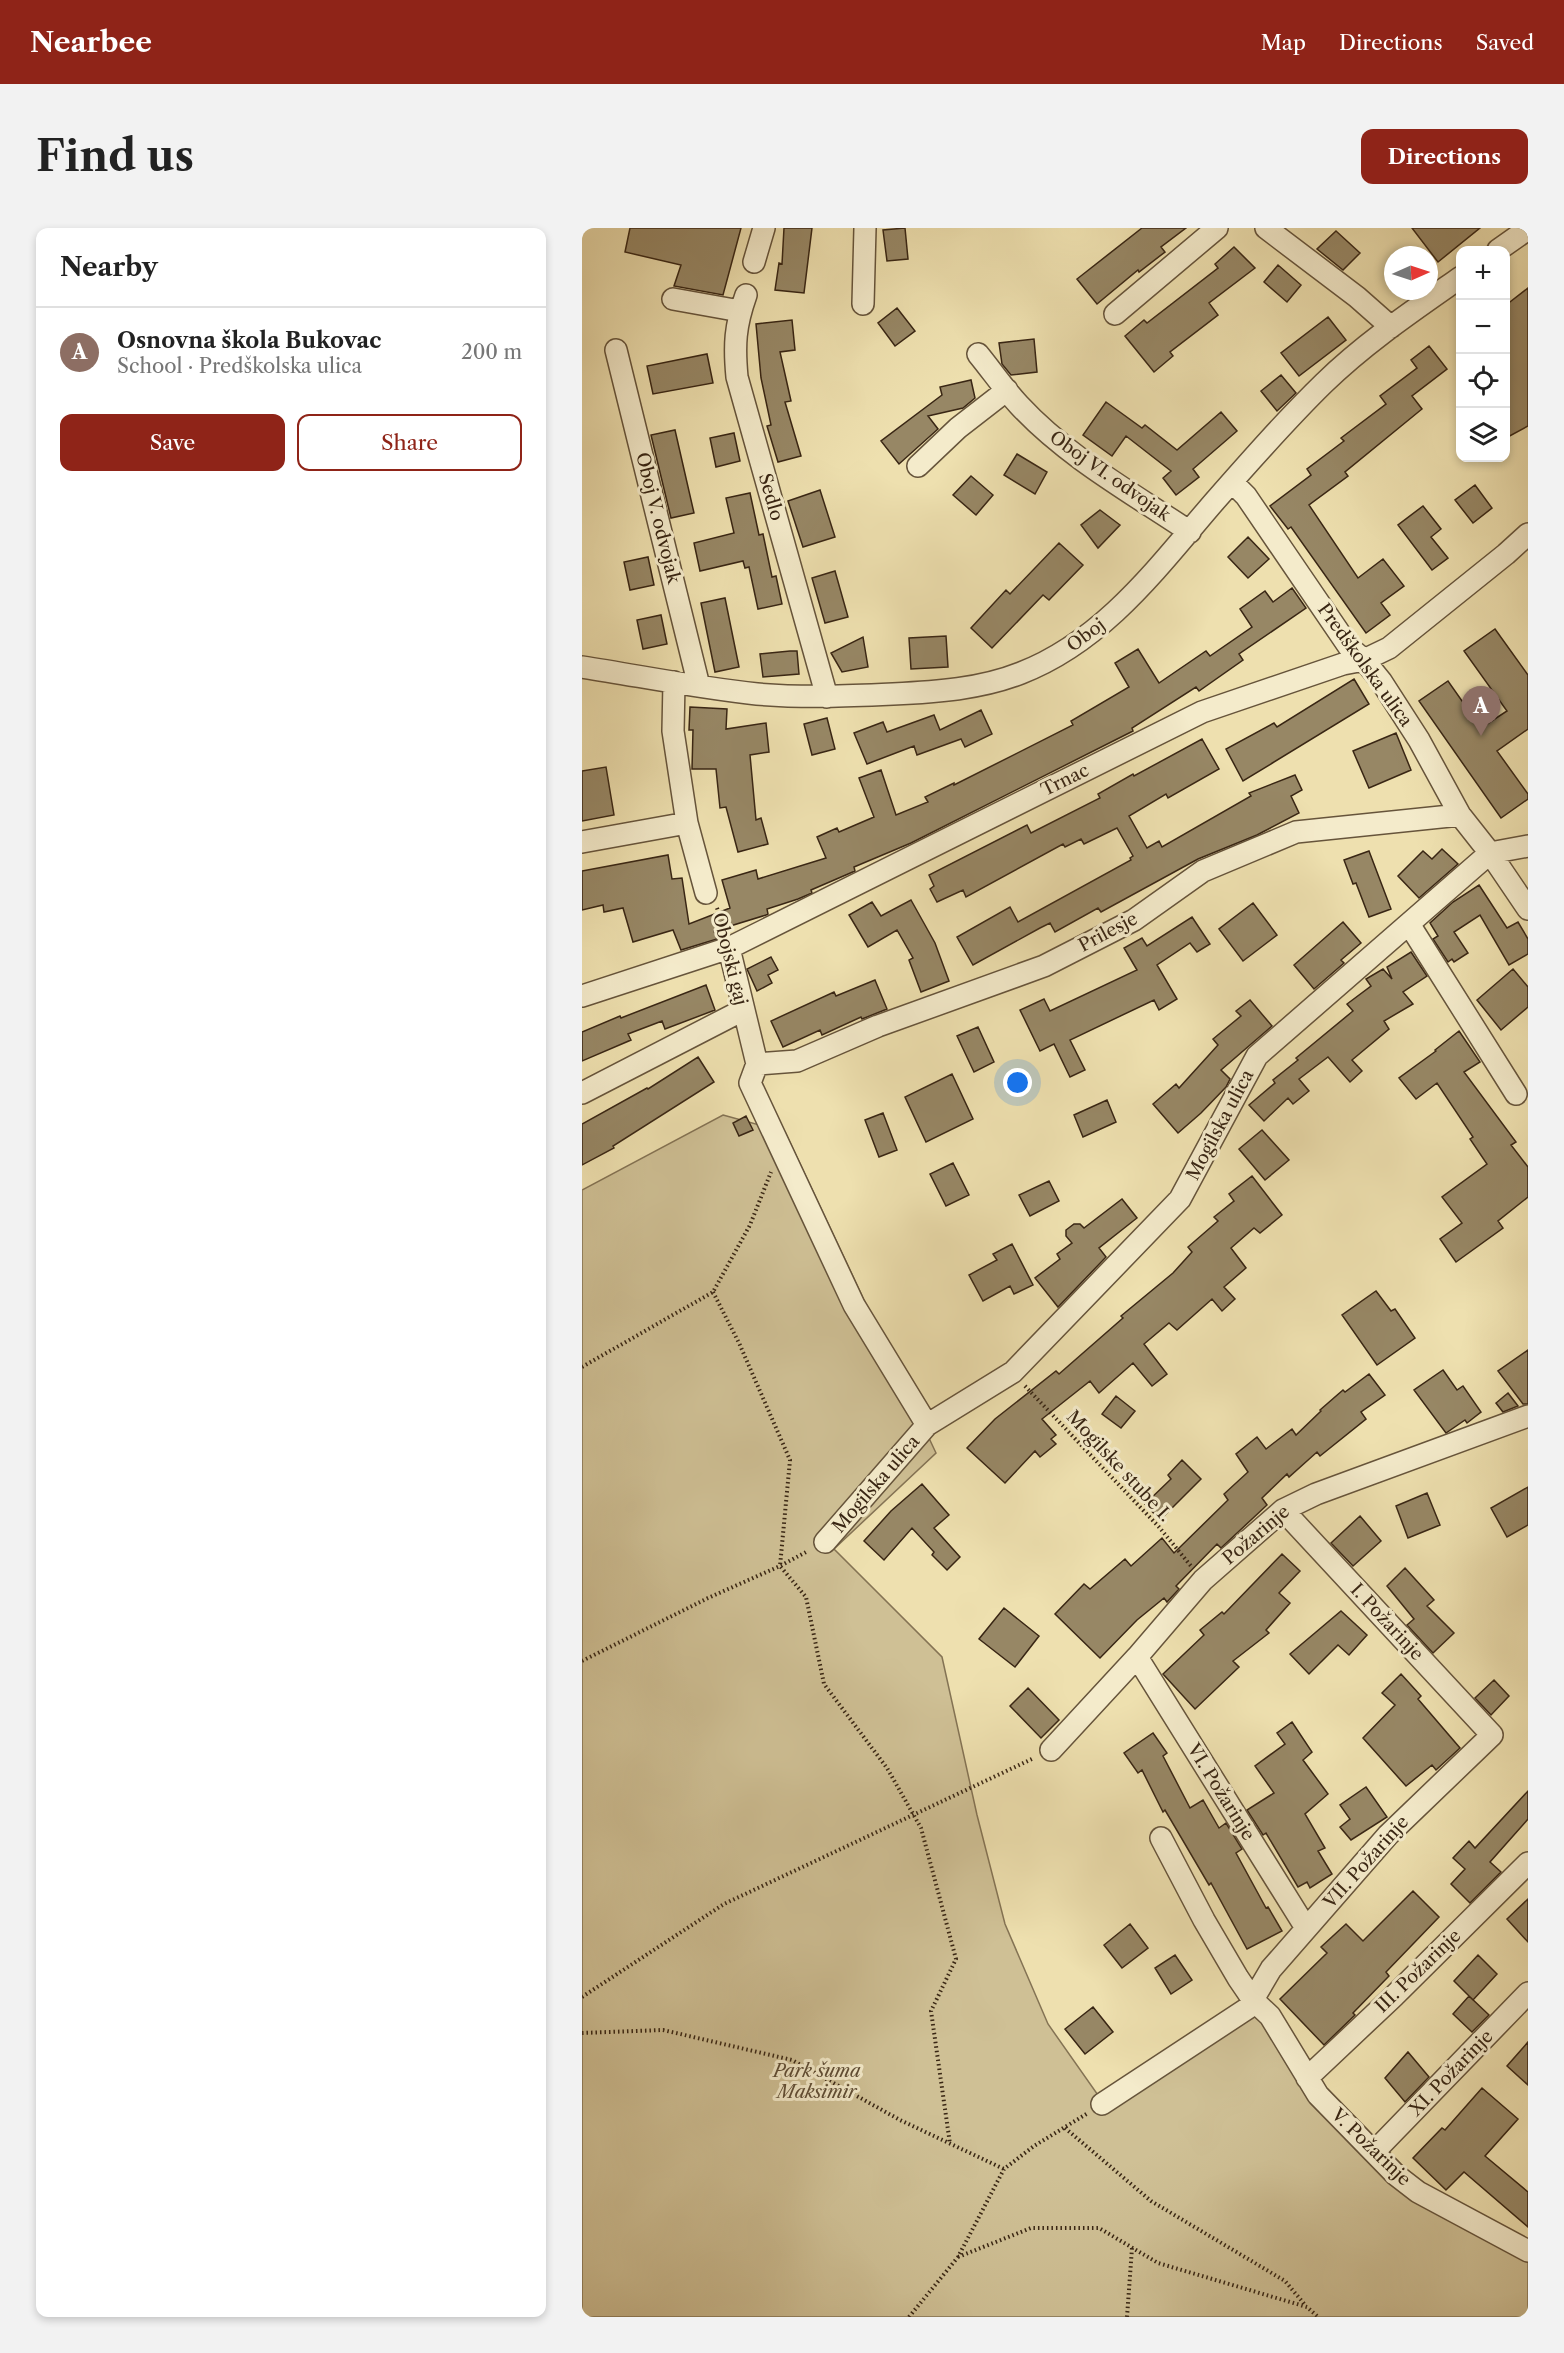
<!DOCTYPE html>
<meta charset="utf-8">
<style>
:root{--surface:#fff;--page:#f2f2f2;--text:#222;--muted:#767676;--line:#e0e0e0;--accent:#8f2418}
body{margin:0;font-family:"Libre Caslon Text",serif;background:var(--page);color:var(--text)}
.controls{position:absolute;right:18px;top:18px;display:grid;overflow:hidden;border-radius:12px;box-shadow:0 3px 9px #0003}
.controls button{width:54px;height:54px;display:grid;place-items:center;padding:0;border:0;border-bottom:2px solid var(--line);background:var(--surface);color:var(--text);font:30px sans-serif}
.compass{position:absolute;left:802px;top:18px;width:54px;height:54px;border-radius:50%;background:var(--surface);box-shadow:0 3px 9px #0003;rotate:87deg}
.you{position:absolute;left:436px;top:855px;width:21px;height:21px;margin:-15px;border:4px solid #fff;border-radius:50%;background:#1a73e8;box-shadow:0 0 0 9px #1a73e833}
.badge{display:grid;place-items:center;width:39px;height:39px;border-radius:50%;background:var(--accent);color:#fff;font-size:20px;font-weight:700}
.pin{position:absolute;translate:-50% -50px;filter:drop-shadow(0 2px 3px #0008)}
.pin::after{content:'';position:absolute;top:32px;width:21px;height:18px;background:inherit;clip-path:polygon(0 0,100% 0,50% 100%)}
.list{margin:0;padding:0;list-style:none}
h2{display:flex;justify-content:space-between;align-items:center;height:78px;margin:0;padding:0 24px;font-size:26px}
h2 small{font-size:20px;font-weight:400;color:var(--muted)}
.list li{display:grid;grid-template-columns:39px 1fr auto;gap:18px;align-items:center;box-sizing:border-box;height:90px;padding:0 24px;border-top:2px solid var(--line)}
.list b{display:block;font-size:22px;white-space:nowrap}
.list p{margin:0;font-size:20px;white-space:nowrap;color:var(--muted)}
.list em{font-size:20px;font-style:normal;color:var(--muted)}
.actions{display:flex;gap:12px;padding:18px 24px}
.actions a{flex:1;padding:14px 0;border:2px solid var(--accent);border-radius:12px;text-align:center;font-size:21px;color:var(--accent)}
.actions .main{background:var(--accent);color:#fff}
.icon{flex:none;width:33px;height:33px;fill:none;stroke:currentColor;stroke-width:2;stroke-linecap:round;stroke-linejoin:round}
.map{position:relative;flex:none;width:946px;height:2089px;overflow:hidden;border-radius:12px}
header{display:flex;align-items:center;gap:36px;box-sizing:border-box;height:84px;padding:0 30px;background:var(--accent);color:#fff}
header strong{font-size:28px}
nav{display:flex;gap:33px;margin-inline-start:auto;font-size:21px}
.intro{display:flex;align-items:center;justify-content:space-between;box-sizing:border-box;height:144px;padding:0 36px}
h1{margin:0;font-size:42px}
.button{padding:15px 27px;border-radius:12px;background:var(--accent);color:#fff;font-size:21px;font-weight:700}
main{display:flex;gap:36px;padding:0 36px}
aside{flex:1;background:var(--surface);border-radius:12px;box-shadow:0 3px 9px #0003}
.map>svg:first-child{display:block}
</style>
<header>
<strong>Nearbee</strong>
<nav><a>Map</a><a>Directions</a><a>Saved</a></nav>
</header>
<div class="intro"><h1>Find us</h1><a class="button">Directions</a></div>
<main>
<aside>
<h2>Nearby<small></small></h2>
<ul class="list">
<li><span class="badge" style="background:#8d6e63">A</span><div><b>Osnovna škola Bukovac</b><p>School · Predškolska ulica</p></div><em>200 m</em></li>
</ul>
<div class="actions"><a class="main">Save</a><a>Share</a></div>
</aside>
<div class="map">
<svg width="946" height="2089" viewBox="0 0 946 2089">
<rect width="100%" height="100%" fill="#eee0af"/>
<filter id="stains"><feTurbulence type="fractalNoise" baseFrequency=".00333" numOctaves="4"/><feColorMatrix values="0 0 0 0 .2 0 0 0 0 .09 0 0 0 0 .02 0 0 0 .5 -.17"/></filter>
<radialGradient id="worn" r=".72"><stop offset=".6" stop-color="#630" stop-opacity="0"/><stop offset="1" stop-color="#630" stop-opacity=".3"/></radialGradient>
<path fill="#cfc095" stroke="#847354" stroke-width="1.5" d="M 141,887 L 203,904 L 354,1225 L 252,1321 L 360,1429 L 395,1587 L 423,1696 L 466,1796 L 525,1880 L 670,1789 L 676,1788 L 816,1958 L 946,2031 L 946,2089 L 0,2089 L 0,962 Z"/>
<path fill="#978765" stroke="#392614" stroke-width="1.5" d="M 48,0 L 159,0 L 141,67 L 92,58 L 99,37 L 43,24 Z
M 202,0 L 230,0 L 222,65 L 193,62 L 197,35 L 200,36 Z
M 323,0 L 326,31 L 305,33 L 301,2 Z
M 560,0 L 604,0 L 579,19 L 583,24 L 557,44 L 556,42 L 515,76 L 495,51 Z
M 830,0 L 898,0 L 856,34 Z
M 754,3 L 778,25 L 761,42 L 735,21 Z
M 652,19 L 673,40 L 627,75 L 636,87 L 588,124 L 591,128 L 572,144 L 543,108 L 562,92 L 565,95 L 636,40 L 633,36 Z
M 696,37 L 719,57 L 705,74 L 682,54 Z
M 946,60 L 946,198 L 924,210 L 924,77 Z
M 315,80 L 333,103 L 313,118 L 296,95 Z
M 746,89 L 764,112 L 717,148 L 699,125 Z
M 210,92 L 213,122 L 198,124 L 209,173 L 203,174 L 219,228 L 196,234 L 185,198 L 189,197 L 179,150 L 174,96 Z
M 452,111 L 455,144 L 429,147 L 420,136 L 417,115 Z
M 847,118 L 865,141 L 830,168 L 840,181 L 763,244 L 766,248 L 727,277 L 776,350 L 801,331 L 822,358 L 799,375 L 808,387 L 784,405 L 709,299 L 706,301 L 688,278 L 729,247 L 725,241 L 762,213 L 759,210 L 804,176 L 798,168 L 835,140 L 829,132 Z
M 125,126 L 131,155 L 71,166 L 65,138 Z
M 699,147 L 714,165 L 695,183 L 679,163 Z
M 389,152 L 393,170 L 381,180 L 346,188 L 356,201 L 317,236 L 299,213 L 360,167 L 358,159 Z
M 524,174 L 560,200 L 563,197 L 595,222 L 639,184 L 655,203 L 611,241 L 617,249 L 594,267 L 581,250 L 589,243 L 544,208 L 530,228 L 501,207 Z
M 93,202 L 112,285 L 89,290 L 69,207 Z
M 152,205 L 158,233 L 134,239 L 128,210 Z
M 435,226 L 465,244 L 453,266 L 422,247 Z
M 389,248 L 411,267 L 394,287 L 371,267 Z
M 893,257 L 910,280 L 891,295 L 873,272 Z
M 238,262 L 253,309 L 221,319 L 206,273 Z
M 168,265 L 177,307 L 181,306 L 190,349 L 194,348 L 200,376 L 176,381 L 167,339 L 163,340 L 161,333 L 118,343 L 112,315 L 152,305 L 144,270 Z
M 841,278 L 859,301 L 849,309 L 866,330 L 850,342 L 816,297 Z
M 518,282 L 538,297 L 516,320 L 499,297 Z
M 666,309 L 687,331 L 666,350 L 646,329 Z
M 477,315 L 501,337 L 467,372 L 461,367 L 410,420 L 389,400 L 424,362 L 428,366 Z
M 66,329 L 72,357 L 48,362 L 42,334 Z
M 253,343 L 266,389 L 243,395 L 230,350 Z
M 710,360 L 724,380 L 657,426 L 661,432 L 617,463 L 614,459 L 550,500 L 551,503 L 329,615 L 272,639 L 273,643 L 229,662 L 230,665 L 216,671 L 185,681 L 186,686 L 184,687 L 132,703 L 135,711 L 99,722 L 91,702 L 51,714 L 41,680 L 22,684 L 21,677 L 0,682 L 0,643 L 86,627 L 90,651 L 100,650 L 107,696 L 148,680 L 140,652 L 174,642 L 176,651 L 244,630 L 235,609 L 255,600 L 257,604 L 292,589 L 277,550 L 299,542 L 314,587 L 346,574 L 343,569 L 372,555 L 372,557 L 491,497 L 489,493 L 547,459 L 533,435 L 556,421 L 577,455 L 624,423 L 628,428 L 670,399 L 658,381 L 683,363 L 691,374 Z
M 143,370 L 157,439 L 133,444 L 119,375 Z
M 79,387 L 85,416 L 61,421 L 55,392 Z
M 913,401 L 946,447 L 946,501 L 915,523 L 946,566 L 946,571 L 919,590 L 837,473 L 866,453 L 899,500 L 925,483 L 882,423 Z
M 364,408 L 366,439 L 329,441 L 327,410 Z
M 281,409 L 286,439 L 260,444 L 249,425 Z
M 208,423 L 215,423 L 217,446 L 181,449 L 178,426 Z
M 772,451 L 787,476 L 661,553 L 644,521 L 692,495 L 695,499 Z
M 108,479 L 145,481 L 144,501 L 184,495 L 187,524 L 168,527 L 174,592 L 179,590 L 186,616 L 156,624 L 144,579 L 138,580 L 134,541 L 110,541 L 111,502 L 107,502 Z
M 399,482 L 410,506 L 383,519 L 379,511 L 335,527 L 332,518 L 285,536 L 272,505 L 301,494 L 305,504 L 352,487 L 358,502 Z
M 245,490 L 253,521 L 230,527 L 222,496 Z
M 814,505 L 829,542 L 787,560 L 771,523 Z
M 620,511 L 637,541 L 586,570 L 584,566 L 547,588 L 565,620 L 577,613 L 580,619 L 669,568 L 667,565 L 713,547 L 720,562 L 709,568 L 717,585 L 675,607 L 616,631 L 519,684 L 516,680 L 473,704 L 468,695 L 458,700 L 391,737 L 375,709 L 428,679 L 436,694 L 549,632 L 548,630 L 551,628 L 535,600 L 502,616 L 499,611 L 483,619 L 481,616 L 384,669 L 381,662 L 355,674 L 348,661 L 352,658 L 347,647 L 445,597 L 449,605 L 518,570 L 516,566 L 551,546 L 552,548 Z
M 24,539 L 32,587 L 0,593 L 0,543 Z
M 860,621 L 876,636 L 837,670 L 816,648 L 841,623 L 850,631 Z
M 787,623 L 809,681 L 787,689 L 774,655 L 771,656 L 762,632 Z
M 897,657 L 925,700 L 936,694 L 946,711 L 946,726 L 927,737 L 898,687 L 872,704 L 886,725 L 872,734 L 870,731 L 866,734 L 851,711 L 856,708 L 848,695 L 871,674 Z
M 329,672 L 353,715 L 367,753 L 339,764 L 327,732 L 331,730 L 315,702 L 286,719 L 267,687 L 290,674 L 299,688 Z
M 671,675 L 695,707 L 661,733 L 637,701 Z
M 610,689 L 628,716 L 615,724 L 608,715 L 575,737 L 595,771 L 577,782 L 572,772 L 488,812 L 503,842 L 488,849 L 472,816 L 458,823 L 438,782 L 462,771 L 468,783 L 555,742 L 542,720 L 560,710 L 565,718 Z
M 761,694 L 779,715 L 759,732 L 762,735 L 732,761 L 712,737 Z
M 829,724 L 845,748 L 821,764 L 831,776 L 802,793 L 807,801 L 770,832 L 780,843 L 768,854 L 746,829 L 717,851 L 727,863 L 711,876 L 706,870 L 682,893 L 667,877 L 693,855 L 691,852 L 716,832 L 714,830 L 771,783 L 765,776 L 789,758 L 784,751 L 801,741 L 810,751 L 805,739 Z
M 189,729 L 196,742 L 186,747 L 190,755 L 175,763 L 165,741 Z
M 931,741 L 946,759 L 946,779 L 919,802 L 895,772 Z
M 293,752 L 305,781 L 280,791 L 279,789 L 240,807 L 238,802 L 201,819 L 189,793 L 252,764 L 254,768 Z
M 124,757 L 133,782 L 83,801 L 80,793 L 46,806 L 49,812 L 0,833 L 0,804 L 38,788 L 39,790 Z
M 668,772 L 690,798 L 639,842 L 648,851 L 644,859 L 619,885 L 596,905 L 571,876 L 594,856 L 597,860 L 636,817 L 631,811 L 659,788 L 654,783 Z
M 396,799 L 412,834 L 392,844 L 375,808 Z
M 877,803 L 898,834 L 882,844 L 934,914 L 929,917 L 946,939 L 946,969 L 916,993 L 921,1000 L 874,1034 L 858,1011 L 880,995 L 860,969 L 905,936 L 888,911 L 891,909 L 855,855 L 834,871 L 817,850 L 854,823 L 853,822 Z
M 116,829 L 132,854 L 31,918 L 32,920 L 0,937 L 0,896 L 65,860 L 66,861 Z
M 370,846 L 391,891 L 344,914 L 323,869 Z
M 525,872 L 534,894 L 501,909 L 492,887 Z
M 301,885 L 315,922 L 297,929 L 283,892 Z
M 164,888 L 171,902 L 157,908 L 151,895 Z
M 680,902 L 707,932 L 683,952 L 657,921 Z
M 371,935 L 387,967 L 364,978 L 348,946 Z
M 670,948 L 700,987 L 678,1005 L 672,1000 L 649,1020 L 664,1040 L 642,1059 L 653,1071 L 640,1083 L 630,1071 L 595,1102 L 587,1095 L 562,1116 L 585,1146 L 570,1158 L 551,1135 L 517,1165 L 508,1153 L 460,1191 L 474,1207 L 469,1211 L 474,1216 L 458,1229 L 453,1223 L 423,1255 L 385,1220 L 413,1191 L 474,1143 L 477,1146 L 541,1090 L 539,1088 L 591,1045 L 610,1024 L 606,1019 L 636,993 L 632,989 L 652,973 L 647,966 Z
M 467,953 L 477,973 L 448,988 L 437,967 Z
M 540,971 L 555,990 L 517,1020 L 524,1029 L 476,1079 L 453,1050 L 478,1031 L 475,1026 L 490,1015 L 484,1008 L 484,1002 L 492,996 L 498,996 L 502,1000 Z
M 430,1016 L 451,1057 L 432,1066 L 428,1058 L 401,1073 L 387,1047 L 415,1032 L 411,1026 Z
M 794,1063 L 809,1083 L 813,1081 L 833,1110 L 795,1137 L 760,1087 Z
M 946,1122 L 946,1176 L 941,1176 L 916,1143 Z
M 861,1142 L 875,1162 L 881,1158 L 899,1184 L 885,1195 L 883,1192 L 864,1205 L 832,1162 Z
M 787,1146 L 803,1167 L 779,1184 L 784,1191 L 738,1228 L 735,1224 L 707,1249 L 705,1246 L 680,1270 L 685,1277 L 639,1320 L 635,1316 L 594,1358 L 597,1361 L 585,1374 L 582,1370 L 555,1392 L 518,1430 L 473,1386 L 502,1356 L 508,1361 L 543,1331 L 549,1338 L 580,1310 L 592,1325 L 646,1272 L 642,1266 L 666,1244 L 654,1226 L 675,1209 L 684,1221 L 710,1201 L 714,1207 L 739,1183 L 738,1182 L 761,1162 L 763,1164 Z
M 926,1165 L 936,1178 L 921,1184 L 914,1175 Z
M 534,1168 L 553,1183 L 539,1200 L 520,1186 Z
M 600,1232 L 619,1251 L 578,1292 L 563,1276 L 589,1251 L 586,1247 Z
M 340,1256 L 367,1287 L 352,1300 L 378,1329 L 365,1342 L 350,1327 L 352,1324 L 330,1300 L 302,1332 L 282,1313 L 309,1283 Z
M 946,1259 L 946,1297 L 925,1309 L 909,1280 Z
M 845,1265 L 858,1297 L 826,1310 L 814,1278 Z
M 778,1288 L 799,1313 L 771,1338 L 749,1315 Z
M 700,1326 L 718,1343 L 697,1365 L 708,1375 L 684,1402 L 687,1405 L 651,1433 L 657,1439 L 613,1481 L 581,1446 L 622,1407 L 618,1402 L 640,1384 L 642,1386 Z
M 823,1340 L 852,1372 L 845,1378 L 872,1405 L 851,1425 L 825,1397 L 832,1391 L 805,1358 Z
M 422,1380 L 457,1408 L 433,1439 L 397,1411 Z
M 759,1383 L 785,1407 L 767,1427 L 756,1417 L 727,1446 L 708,1426 Z
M 819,1446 L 839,1468 L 836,1471 L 878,1520 L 854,1542 L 850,1537 L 824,1558 L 781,1510 L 813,1477 L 800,1465 Z
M 912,1452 L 927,1468 L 909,1487 L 893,1470 Z
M 446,1460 L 477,1492 L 459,1510 L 428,1478 Z
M 710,1494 L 730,1524 L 721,1532 L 746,1566 L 723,1586 L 743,1620 L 736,1623 L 750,1646 L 728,1660 L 725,1654 L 716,1659 L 684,1605 L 681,1607 L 665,1582 L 692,1565 L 673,1538 L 703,1516 L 695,1505 Z
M 571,1505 L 585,1525 L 581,1528 L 608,1580 L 621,1572 L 637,1600 L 644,1595 L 660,1621 L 654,1625 L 684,1680 L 686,1679 L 700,1703 L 665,1721 L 629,1655 L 627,1657 L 583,1582 L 581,1584 L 560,1542 L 556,1545 L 542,1525 Z
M 784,1559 L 805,1589 L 769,1612 L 758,1599 L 768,1591 L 758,1577 Z
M 946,1563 L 946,1591 L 908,1634 L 919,1644 L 888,1675 L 869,1656 L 883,1641 L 871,1630 L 887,1613 L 893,1620 Z
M 831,1663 L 857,1689 L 804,1744 L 807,1748 L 771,1785 L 773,1787 L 742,1817 L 698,1771 L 745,1725 L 739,1719 L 764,1696 L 781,1713 Z
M 946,1671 L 946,1714 L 925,1691 Z
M 548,1696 L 566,1720 L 540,1740 L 522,1717 Z
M 593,1727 L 610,1752 L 589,1766 L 573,1740 Z
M 896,1727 L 915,1746 L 891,1772 L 872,1753 Z
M 887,1768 L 907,1787 L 890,1804 L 871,1786 Z
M 511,1779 L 531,1804 L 503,1826 L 483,1801 Z
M 946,1814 L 946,1857 L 925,1838 Z
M 826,1824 L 847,1849 L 823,1874 L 803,1850 Z
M 900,1860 L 936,1891 L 903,1928 L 946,1964 L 946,1999 L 882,1944 L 864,1962 L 831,1930 L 860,1900 L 863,1902 Z"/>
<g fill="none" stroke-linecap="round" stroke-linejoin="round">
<g stroke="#66543b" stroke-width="24">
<path id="minor" d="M 684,0 L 775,69 L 809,99
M 916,22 L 946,1
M 172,34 L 182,0
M 164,67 C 153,98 152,117 155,149 L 245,469
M 91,71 L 158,83
M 281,76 L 283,0
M 533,86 L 635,0
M 34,122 L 117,458
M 396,126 C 410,143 422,161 437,177 C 485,229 550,265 608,304
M 336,238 L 376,200 L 425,162
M 650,254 L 664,268 L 767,419 L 782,432 L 799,453 L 837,512 L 878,587 L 908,625 L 946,681
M 0,439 C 58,448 117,460 175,466 C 221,470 266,468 311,466 C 354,464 399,461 439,445 C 522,413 576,339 632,274 C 668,233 704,192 742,155 C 783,115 832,82 879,49
M 92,454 L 91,503 L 105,595 L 124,665
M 0,614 L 105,595
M 827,696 L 934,866
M 147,720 L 175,836
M 0,768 L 147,720 L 620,484 L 761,436 L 782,432 L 807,420 L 924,326 L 946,306
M 175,836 L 215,833 L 296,798 L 462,738 L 552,692 L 621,643 L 714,604 L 878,587
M 175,836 L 168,855 L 272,1077 L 345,1197
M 0,865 L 161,782
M 243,1314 L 345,1197 L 431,1144 L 598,971 L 675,828 L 908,625 L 946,618
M 555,1429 L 724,1700
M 469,1522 L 555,1429 L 621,1352 L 701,1282 L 734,1266 L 946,1188
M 579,1610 L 622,1692 L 656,1750 L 671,1772 L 688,1788 L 736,1867 L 814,1947 L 836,1964 L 946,2023
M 725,1850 L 812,1768 L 946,1635
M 520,1876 L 666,1780 L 689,1741 L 806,1607 L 910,1507 L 701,1282
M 792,1924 L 946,1765"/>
</g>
<path stroke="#392614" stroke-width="4" stroke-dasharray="1.5 3" stroke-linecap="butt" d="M 135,680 L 142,701
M 131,1064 L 157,1115 L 208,1232 L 198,1338 L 224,1369 L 242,1456 L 305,1540 L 339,1600 L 374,1731 L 349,1783 L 368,1916
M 0,1139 L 131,1064 L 168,997 L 189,944
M 443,1158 L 577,1299 L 609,1338
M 0,1433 L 126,1370 L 198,1338 L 226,1323
M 0,1769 L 142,1676 L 452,1530
M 0,1805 L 81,1802 L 210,1832 L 318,1892 L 422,1941
M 483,1900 L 569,1973 L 703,2053 L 724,2078
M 376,2029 L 449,2000 L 517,2000 L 576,2035 L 725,2079 L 736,2089
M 327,2089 L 376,2029 L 422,1941 L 452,1918 L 506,1885
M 545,2089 L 550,2020"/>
<use href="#minor" stroke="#f4ebcb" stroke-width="21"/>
</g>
<g text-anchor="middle" stroke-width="6" stroke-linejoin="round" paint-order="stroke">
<g font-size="18" fill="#392614" stroke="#f4ebcb">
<text transform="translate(528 248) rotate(35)" y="6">Oboj VI. odvojak</text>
<text transform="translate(189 269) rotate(74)" y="6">Sedlo</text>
<text transform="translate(76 290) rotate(76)" y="6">Oboj V. odvojak</text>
<text transform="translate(504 407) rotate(-37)" y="6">Oboj</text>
<text transform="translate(783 437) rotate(54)" y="6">Predškolska ulica</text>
<text transform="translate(483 552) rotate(-26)" y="6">Trnac</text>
<text transform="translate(526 704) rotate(-28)" y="6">Prilesje</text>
<text transform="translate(148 731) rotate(76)" y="6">Obojski gaj</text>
<text transform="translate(638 897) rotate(-62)" y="6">Mogilska ulica</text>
<text transform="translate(537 1238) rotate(47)" y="6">Mogilske stube I.</text>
<text transform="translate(294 1256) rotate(-49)" y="6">Mogilska ulica</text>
<text transform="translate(674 1307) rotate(-40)" y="6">Požarinje</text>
<text transform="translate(805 1394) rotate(47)" y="6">I. Požarinje</text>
<text transform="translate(639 1564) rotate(58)" y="6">VI. Požarinje</text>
<text transform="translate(784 1634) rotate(-48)" y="6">VII. Požarinje</text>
<text transform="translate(836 1743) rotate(-44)" y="6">III. Požarinje</text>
<text transform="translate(869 1845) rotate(-46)" y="6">XI. Požarinje</text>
<text transform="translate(789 1919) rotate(44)" y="6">V. Požarinje</text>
</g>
<g font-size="18" font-style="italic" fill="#5e4c34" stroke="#f4ebcb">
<text x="235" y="1849">Park šuma<tspan x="235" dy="21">Maksimir</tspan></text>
</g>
</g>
<rect width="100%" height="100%" filter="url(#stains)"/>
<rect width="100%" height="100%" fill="url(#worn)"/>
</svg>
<div class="controls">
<button>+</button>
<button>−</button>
<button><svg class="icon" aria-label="locate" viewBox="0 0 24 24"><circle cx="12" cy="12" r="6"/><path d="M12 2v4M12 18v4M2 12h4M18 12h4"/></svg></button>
<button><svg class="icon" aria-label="layers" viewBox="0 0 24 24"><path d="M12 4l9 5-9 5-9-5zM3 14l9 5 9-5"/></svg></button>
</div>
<svg class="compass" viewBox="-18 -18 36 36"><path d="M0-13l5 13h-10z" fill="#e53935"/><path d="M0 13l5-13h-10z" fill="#767676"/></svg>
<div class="you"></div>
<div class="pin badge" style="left:899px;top:508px;background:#8d6e63">A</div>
</div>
</main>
